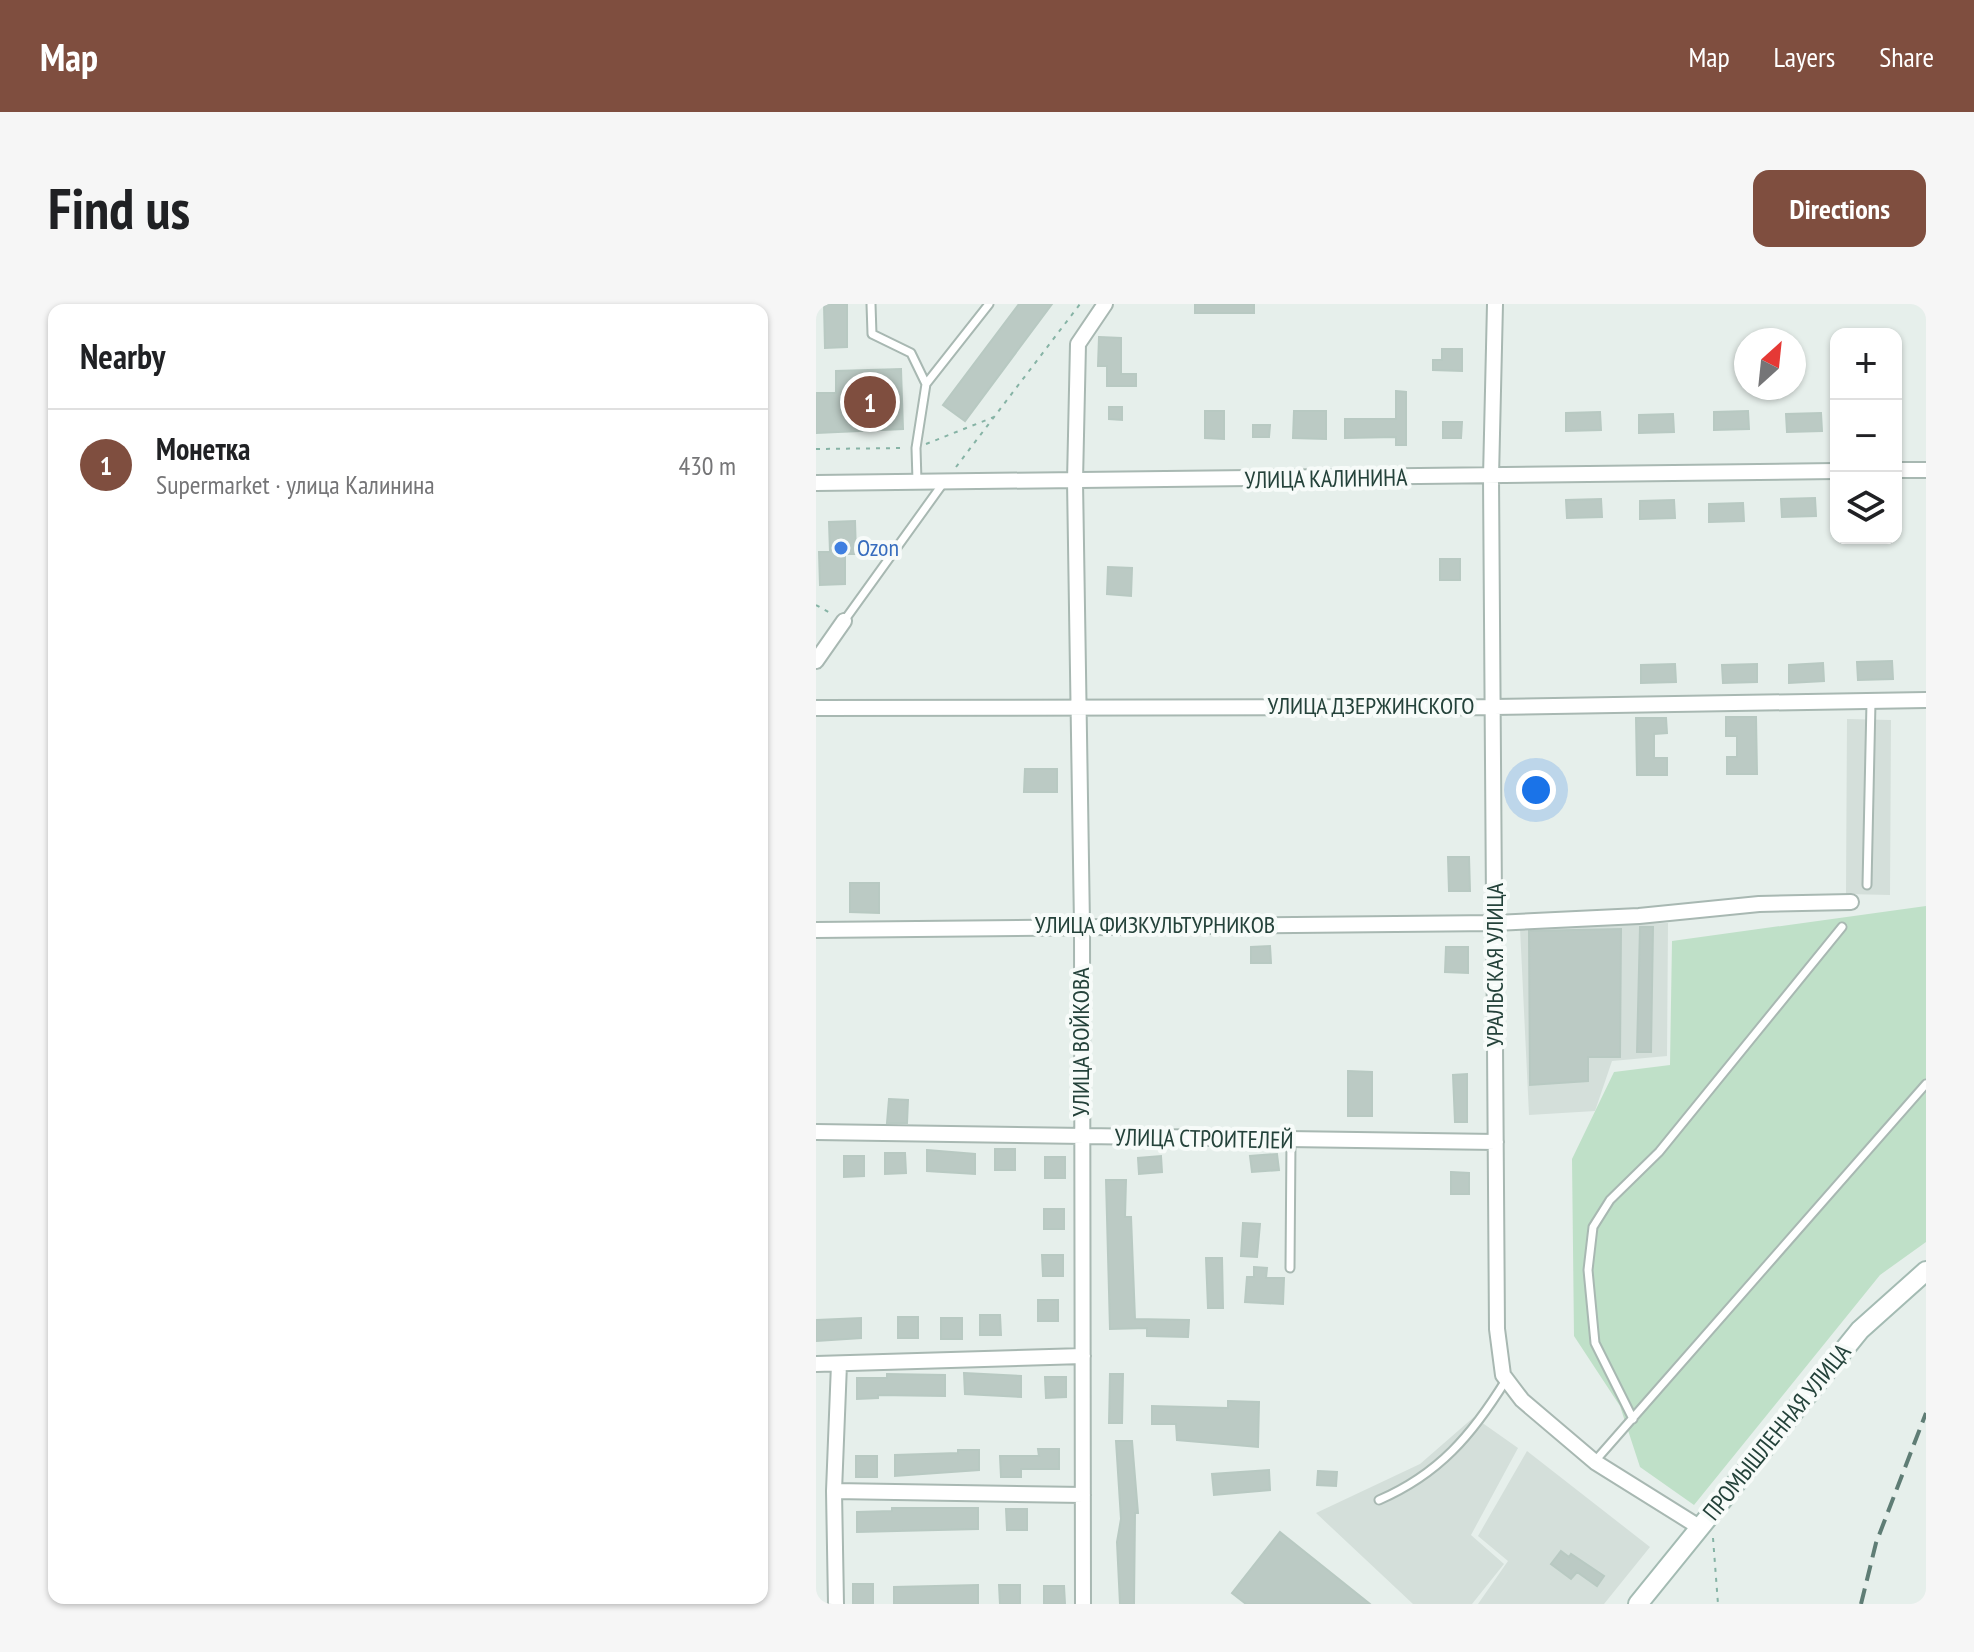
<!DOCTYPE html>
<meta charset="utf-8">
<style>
:root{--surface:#fff;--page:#f6f6f6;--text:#202124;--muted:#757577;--line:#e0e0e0;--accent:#7f4e3f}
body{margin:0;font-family:"PT Sans Narrow",sans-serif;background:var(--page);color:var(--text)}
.controls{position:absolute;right:24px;top:24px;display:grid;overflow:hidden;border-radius:16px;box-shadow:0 2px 6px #0004}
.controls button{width:72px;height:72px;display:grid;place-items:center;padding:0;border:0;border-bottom:2px solid var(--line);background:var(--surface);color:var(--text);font:40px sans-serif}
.compass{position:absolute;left:918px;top:24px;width:72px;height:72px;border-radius:50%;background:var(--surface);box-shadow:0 2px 6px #0004;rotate:27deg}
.you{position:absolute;left:720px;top:486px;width:28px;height:28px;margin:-20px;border:6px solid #fff;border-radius:50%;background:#1a73e8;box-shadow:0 0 0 12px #1a73e833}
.badge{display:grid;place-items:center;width:52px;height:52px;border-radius:50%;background:var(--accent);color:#fff;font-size:26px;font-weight:700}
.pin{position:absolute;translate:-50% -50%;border:4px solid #fff;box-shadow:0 2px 8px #0006}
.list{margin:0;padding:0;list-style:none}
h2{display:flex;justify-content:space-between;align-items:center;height:104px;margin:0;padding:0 32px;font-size:34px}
h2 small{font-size:26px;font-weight:400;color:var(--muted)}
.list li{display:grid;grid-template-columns:52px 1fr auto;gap:24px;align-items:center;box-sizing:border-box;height:112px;padding:0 32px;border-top:2px solid var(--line)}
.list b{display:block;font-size:30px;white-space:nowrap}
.list p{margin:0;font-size:26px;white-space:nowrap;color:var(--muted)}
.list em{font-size:26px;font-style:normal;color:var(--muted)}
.icon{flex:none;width:44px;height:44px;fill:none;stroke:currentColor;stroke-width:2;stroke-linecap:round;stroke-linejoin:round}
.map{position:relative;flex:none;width:1110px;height:1300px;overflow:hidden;border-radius:16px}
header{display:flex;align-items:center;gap:48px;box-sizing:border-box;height:112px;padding:0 40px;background:var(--accent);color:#fff}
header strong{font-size:38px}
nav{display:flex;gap:44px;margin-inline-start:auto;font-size:28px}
.intro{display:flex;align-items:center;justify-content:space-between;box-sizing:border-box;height:192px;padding:0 48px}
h1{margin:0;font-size:56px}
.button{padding:20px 36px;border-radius:16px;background:var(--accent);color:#fff;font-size:28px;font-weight:700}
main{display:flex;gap:48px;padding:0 48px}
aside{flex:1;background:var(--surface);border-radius:16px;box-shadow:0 2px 6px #0004}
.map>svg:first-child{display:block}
</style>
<header>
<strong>Map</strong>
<nav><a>Map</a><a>Layers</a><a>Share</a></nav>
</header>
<div class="intro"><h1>Find us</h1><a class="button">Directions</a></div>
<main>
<aside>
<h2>Nearby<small></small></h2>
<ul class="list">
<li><span class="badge">1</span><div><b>Монетка</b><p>Supermarket · улица Калинина</p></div><em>430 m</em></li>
</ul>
</aside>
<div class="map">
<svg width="1110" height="1300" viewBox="0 0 1110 1300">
<rect width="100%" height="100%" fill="#e6efeb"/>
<path fill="#d4dfda" d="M 1031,415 L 1075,416 L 1074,591 L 1030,590 Z
M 852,619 L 851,752 L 796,757 L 779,807 L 713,811 L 704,624 Z
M 658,1113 L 702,1144 L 655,1231 L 688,1260 L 656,1300 L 597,1300 L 500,1209 L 604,1160 Z
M 711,1147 L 834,1243 L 788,1300 L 662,1300 L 692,1257 L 662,1232 Z"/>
<path fill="#bfe0c8" d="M 1110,602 L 1110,938 L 1064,971 L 878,1201 L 824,1163 L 804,1102 L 758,1032 L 756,855 L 798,768 L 854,761 L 856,637 Z"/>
<path fill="#bbcac4" stroke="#b8c9c2" stroke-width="2" d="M 8,0 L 31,0 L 31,43 L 9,44 Z
M 203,0 L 236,0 L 149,117 L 127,101 Z
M 379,0 L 438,0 L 438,9 L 379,9 Z
M 283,33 L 305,34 L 305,70 L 320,70 L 320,82 L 291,82 L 291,62 L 282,62 Z
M 626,45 L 646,45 L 646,67 L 617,66 L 617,56 L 626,56 Z
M 85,65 L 87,125 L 0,129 L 0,89 L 20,89 L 20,67 Z
M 580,87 L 590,88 L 590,141 L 580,141 L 580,133 L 529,134 L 529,115 L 580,115 Z
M 293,103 L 306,103 L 306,116 L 293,115 Z
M 389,107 L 408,107 L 408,135 L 389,134 Z
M 478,107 L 510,107 L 510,135 L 477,134 Z
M 932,107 L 933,125 L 898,126 L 898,108 Z
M 784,108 L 785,126 L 750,127 L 750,109 Z
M 1005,109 L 1006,127 L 971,128 L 970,110 Z
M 857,110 L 858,128 L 823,129 L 823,111 Z
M 627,118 L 646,118 L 645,134 L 627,134 Z
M 437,121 L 454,121 L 453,133 L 437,133 Z
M 999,194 L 1000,212 L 966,213 L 965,195 Z
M 785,195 L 786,213 L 751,214 L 750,196 Z
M 858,196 L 859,214 L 824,215 L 824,197 Z
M 927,199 L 928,217 L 893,218 L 893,200 Z
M 39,217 L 40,250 L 29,250 L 29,280 L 4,281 L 3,248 L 14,248 L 13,218 Z
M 624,255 L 644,255 L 644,276 L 624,276 Z
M 292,263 L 316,264 L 315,292 L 291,290 Z
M 1076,357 L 1077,375 L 1042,376 L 1041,358 Z
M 1007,359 L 1008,377 L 973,379 L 973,361 Z
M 859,360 L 860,378 L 825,379 L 825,361 Z
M 941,360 L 941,378 L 907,379 L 906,361 Z
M 910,413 L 940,413 L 941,470 L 911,470 L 911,453 L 921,453 L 921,432 L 910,432 Z
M 820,414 L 850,414 L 851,429 L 838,430 L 838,454 L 851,454 L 851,471 L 821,471 Z
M 209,465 L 241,465 L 241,488 L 208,488 Z
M 632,553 L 653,553 L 654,587 L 633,587 Z
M 34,579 L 63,579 L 63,609 L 34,608 Z
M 824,623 L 837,623 L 835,748 L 821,748 Z
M 805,625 L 804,753 L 772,753 L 772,777 L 714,781 L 713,627 Z
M 454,642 L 455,659 L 435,659 L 435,643 Z
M 630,643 L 652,643 L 652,669 L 629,668 Z
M 532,767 L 556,768 L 556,812 L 532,812 Z
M 651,770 L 651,818 L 639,818 L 637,771 Z
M 73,795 L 92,796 L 91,819 L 71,819 Z
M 179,845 L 199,845 L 199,866 L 179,866 Z
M 111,846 L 159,850 L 159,870 L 111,867 Z
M 69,849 L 89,849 L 90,869 L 69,870 Z
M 461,850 L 463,866 L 436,868 L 434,852 Z
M 28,852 L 48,852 L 48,872 L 28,873 Z
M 345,852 L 346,868 L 323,870 L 322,854 Z
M 229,853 L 249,853 L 249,874 L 229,874 Z
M 635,868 L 653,869 L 653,890 L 635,890 Z
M 290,876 L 310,876 L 309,913 L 315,913 L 319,1015 L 373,1016 L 372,1033 L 331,1032 L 331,1024 L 294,1025 Z
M 228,905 L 248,905 L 248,925 L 228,925 Z
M 427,919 L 444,920 L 441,953 L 425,952 Z
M 226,951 L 247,951 L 247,972 L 227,972 Z
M 390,954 L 406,954 L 407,1004 L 392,1004 Z
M 438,963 L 451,964 L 450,974 L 468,974 L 467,1000 L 429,998 L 431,973 L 438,973 Z
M 222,996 L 242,996 L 242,1017 L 222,1017 Z
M 164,1011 L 184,1011 L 185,1031 L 164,1031 Z
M 82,1013 L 102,1013 L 102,1034 L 82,1034 Z
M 45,1014 L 45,1034 L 0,1037 L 0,1016 Z
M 125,1014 L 146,1014 L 146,1035 L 125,1035 Z
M 148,1069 L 205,1072 L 205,1093 L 149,1090 Z
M 71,1070 L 129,1071 L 129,1092 L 62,1091 L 62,1094 L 41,1095 L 41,1074 L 71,1074 Z
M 294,1070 L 307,1070 L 306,1119 L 293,1119 Z
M 229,1073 L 250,1073 L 250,1093 L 230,1094 Z
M 412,1097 L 443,1098 L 442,1143 L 361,1136 L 360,1120 L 336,1120 L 336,1102 L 412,1104 Z
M 300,1137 L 316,1137 L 322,1209 L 319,1209 L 318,1300 L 304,1300 L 301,1238 L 305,1215 Z
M 222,1145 L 243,1145 L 243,1165 L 205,1165 L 205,1173 L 185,1173 L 184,1152 L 223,1152 Z
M 142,1146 L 163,1146 L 163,1166 L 79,1172 L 79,1151 L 142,1149 Z
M 40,1152 L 61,1152 L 61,1173 L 40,1173 Z
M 453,1166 L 454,1186 L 398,1191 L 396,1170 Z
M 502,1167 L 521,1168 L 520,1182 L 501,1181 Z
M 76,1204 L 162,1204 L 162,1225 L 41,1228 L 41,1208 L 76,1207 Z
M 190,1205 L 211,1205 L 211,1226 L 191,1226 Z
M 464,1228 L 554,1300 L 430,1300 L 416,1289 Z
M 745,1247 L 753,1253 L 755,1250 L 788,1272 L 781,1282 L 761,1268 L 755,1275 L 735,1260 Z
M 37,1280 L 57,1280 L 57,1300 L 37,1300 Z
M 162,1281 L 162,1300 L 78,1300 L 78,1283 Z
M 183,1281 L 204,1281 L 204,1300 L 184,1300 Z
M 228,1282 L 248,1282 L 249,1300 L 228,1300 Z"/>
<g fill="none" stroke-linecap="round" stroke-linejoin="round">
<g stroke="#a8b8b2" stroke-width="11">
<path id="service" d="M 55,0 L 56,30 L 95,49 L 110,80 L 100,144 L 101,177
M 110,80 L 173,0
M 28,317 L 128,178
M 1051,581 L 1055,398
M 474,964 L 475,836
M 817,1115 L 779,1039 L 772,966 L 777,923 L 794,896 L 843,848 L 1026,623
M 779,1157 L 1110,780
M 563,1196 C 623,1170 656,1131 690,1076"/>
</g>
<g stroke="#a8b8b2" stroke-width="18">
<path id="minor" d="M 679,0 L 675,173 L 681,1025 L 687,1071 L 706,1096 L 779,1158 L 883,1223
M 1080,166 L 1110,166
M 0,179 L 1020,167
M 0,357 L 28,317
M 0,404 L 678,403 L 1110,396
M 0,626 L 679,619 L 823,612 L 943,600 L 1035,598
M 0,828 L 680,838
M 0,1060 L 267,1052
M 18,1187 L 267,1191
M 20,1300 L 18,1187 L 23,1060
M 267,1300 L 266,621 L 259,177 L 262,40 L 289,0"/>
</g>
<g stroke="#a4bbb3" stroke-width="22">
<path id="secondary" d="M 822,1300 L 1044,1026 L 1110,967"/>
</g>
<path stroke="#86b3a5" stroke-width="2" stroke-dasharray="4 6" stroke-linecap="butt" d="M 110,140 L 178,113
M 0,145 L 88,144
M 140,163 L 264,0
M 0,301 L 16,310
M 897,1234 L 902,1300"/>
<use href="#service" stroke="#fff" stroke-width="7"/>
<use href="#minor" stroke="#fff" stroke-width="14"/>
<use href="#secondary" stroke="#fff" stroke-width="18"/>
<path stroke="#5f7d75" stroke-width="4" stroke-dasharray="16 8" stroke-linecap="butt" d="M 1045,1300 L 1060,1239 L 1110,1109"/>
</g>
<circle fill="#3f7fe0" stroke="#f7fbf9" stroke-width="3" cx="25" cy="244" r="8"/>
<g text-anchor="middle" stroke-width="8" stroke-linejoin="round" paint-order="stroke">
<g font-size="24" fill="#24423a" stroke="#f7fbf9">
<text transform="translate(510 175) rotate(-1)" y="8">УЛИЦА КАЛИНИНА</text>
<text x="555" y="410">УЛИЦА ДЗЕРЖИНСКОГО</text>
<text x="339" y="629">УЛИЦА ФИЗКУЛЬТУРНИКОВ</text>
<text transform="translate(679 661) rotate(-90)" y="8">УРАЛЬСКАЯ УЛИЦА</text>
<text transform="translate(265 738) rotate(-90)" y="8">УЛИЦА ВОЙКОВА</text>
<text transform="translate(388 835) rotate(1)" y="8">УЛИЦА СТРОИТЕЛЕЙ</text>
<text transform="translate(961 1128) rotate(-51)" y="8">ПРОМЫШЛЕННАЯ УЛИЦА</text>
</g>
<g font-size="24" fill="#366cbe" stroke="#f7fbf9" text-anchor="start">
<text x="41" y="252">Ozon</text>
</g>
</g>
</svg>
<div class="controls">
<button>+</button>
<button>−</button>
<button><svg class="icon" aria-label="layers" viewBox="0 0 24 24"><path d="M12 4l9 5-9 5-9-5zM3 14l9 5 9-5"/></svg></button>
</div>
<svg class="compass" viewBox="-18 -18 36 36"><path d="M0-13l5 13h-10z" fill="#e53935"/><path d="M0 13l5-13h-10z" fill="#757577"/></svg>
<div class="you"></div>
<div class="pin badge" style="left:54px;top:98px">1</div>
</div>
</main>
